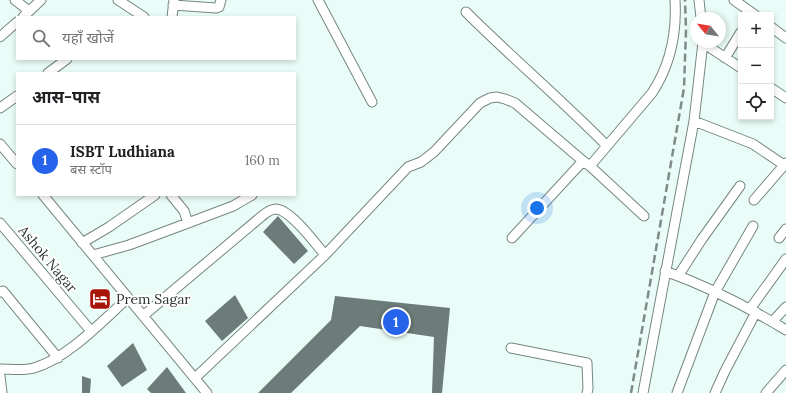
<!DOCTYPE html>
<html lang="hi">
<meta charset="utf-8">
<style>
:root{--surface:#fff;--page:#f2f2f2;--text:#202124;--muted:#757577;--line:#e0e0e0;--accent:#2563eb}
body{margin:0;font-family:Lora,"Noto Sans Devanagari",serif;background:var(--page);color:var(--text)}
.controls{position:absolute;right:12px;top:12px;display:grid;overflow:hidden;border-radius:0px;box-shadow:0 2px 6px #0003}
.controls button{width:36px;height:36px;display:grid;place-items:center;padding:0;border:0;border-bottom:1px solid var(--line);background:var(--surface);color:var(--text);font:20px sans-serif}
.compass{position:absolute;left:690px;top:12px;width:36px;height:36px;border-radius:50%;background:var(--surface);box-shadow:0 2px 6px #0003;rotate:300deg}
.you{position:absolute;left:537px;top:208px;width:14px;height:14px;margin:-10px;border:3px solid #fff;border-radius:50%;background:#1a73e8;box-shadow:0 0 0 6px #1a73e833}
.badge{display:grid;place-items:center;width:26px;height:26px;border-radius:50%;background:var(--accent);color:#fff;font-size:13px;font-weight:700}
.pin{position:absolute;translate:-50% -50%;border:2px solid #fff;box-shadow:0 1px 4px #0006}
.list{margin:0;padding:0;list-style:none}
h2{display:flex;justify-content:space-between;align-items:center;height:52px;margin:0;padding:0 16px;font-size:17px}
h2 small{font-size:13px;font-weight:400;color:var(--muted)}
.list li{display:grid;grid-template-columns:26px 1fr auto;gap:12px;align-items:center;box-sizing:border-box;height:72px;padding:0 16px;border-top:1px solid var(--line)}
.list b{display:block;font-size:15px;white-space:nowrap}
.list p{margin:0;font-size:13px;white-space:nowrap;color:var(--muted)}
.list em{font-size:13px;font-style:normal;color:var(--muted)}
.icon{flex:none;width:22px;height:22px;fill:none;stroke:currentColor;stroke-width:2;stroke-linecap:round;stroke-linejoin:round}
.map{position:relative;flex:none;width:786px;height:393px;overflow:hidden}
.search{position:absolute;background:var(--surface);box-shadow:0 2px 6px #0003;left:16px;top:16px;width:280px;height:44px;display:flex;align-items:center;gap:10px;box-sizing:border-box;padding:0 14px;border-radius:0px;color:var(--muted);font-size:15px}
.panel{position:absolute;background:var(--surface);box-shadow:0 2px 6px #0003;left:16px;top:72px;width:280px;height:124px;border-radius:0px}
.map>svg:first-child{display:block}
</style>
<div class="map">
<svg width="786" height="393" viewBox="0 0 786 393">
<rect width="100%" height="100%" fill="#eafcf7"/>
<path fill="#6c7c78" d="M 278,216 L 308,251 L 294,264 L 263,232 Z
M 235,295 L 248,318 L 222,341 L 205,321 Z
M 335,296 L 450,308 L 442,393 L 432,393 L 434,337 L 360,326 L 291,393 L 258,393 L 331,320 Z
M 133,343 L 147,370 L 122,387 L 107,366 Z
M 167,367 L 186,393 L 151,393 L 147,389 Z
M 82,376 L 91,379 L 90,393 L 82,393 Z"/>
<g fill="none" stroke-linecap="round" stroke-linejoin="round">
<g stroke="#768682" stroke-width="11">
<path id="minor" d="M 15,0 L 29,11
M 118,0 L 144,17
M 318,0 L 372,102
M 699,0 L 701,18
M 734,0 L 755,15
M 173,5 L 216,8 L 219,7 L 221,0
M 466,12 C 512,58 562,100 607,146
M 23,17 L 41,0
M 172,17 L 174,0
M 771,27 L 786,38
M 0,37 L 17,22
M 703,43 L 741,68
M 725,58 L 741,32
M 48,73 L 67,59
M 771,88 L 786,98
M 0,108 L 17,96
M 694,121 L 753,144 L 784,165
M 0,144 L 17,164
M 590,166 L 644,216
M 43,195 L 207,393
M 754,200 L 786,163
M 0,223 L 91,331
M 188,223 L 233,206 L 252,195
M 512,238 L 583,161 L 590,166 L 652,93 C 671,64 677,34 675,0
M 779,238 L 786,229
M 82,243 L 109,227 L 155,195
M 93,255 L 129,245 L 188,223 L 184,211 L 171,195
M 665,271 C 707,286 748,307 786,330
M 678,276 L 702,239 L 740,186
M 0,292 L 3,291 L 58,358
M 750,309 L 786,259
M 143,316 L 262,216 C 266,213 270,209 276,209 C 291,210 315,243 325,255 L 408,167 L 421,162 L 434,152 L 480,103 L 490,98 L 497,97 L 505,99 L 515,103 L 583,161
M 772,322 L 786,307
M 511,348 L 587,363 L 588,389 L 587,393
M 0,369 C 11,369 24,371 34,368 C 68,358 101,322 128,298
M 0,376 L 2,393
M 195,378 L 325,255
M 643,393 L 694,121 L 703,42
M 677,393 L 715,292 L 753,226
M 715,393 L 725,371 L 756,312
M 766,393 L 786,370"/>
</g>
<use href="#minor" stroke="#fff" stroke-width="9"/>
<path stroke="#7f8b88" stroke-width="2.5" stroke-dasharray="8 4" stroke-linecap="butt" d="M 631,393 L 684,88 L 686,30 L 685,0"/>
</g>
<defs>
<g id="hotel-square" transform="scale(1.15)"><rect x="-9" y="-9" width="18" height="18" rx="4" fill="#a71409" stroke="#fff"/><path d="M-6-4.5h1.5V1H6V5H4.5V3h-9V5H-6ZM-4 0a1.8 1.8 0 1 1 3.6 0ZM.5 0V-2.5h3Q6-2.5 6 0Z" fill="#fff"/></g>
</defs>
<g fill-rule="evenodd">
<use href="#hotel-square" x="100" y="299"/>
</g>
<g text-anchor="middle" stroke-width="4" stroke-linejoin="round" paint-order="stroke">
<g font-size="14" fill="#2c3331" stroke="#fff">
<text transform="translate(48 259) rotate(50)" y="5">Ashok Nagar</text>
</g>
<g font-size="14" fill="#2c3331" stroke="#fff" text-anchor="start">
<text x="116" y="304">Prem Sagar</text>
</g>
</g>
</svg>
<div class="controls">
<button>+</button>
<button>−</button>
<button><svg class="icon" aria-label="locate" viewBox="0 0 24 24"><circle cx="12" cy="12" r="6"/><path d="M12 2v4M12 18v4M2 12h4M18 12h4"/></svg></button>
</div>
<svg class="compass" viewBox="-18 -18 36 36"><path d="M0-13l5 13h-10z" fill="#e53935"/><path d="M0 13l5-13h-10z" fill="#757577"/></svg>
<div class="you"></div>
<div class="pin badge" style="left:396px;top:322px">1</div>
<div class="search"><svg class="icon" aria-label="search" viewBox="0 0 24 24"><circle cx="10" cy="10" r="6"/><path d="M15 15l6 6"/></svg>यहाँ खोजें</div>
<section class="panel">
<h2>आस-पास<small></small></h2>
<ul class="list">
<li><span class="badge">1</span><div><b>ISBT Ludhiana</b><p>बस स्टॉप</p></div><em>160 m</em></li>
</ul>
</section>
</div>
